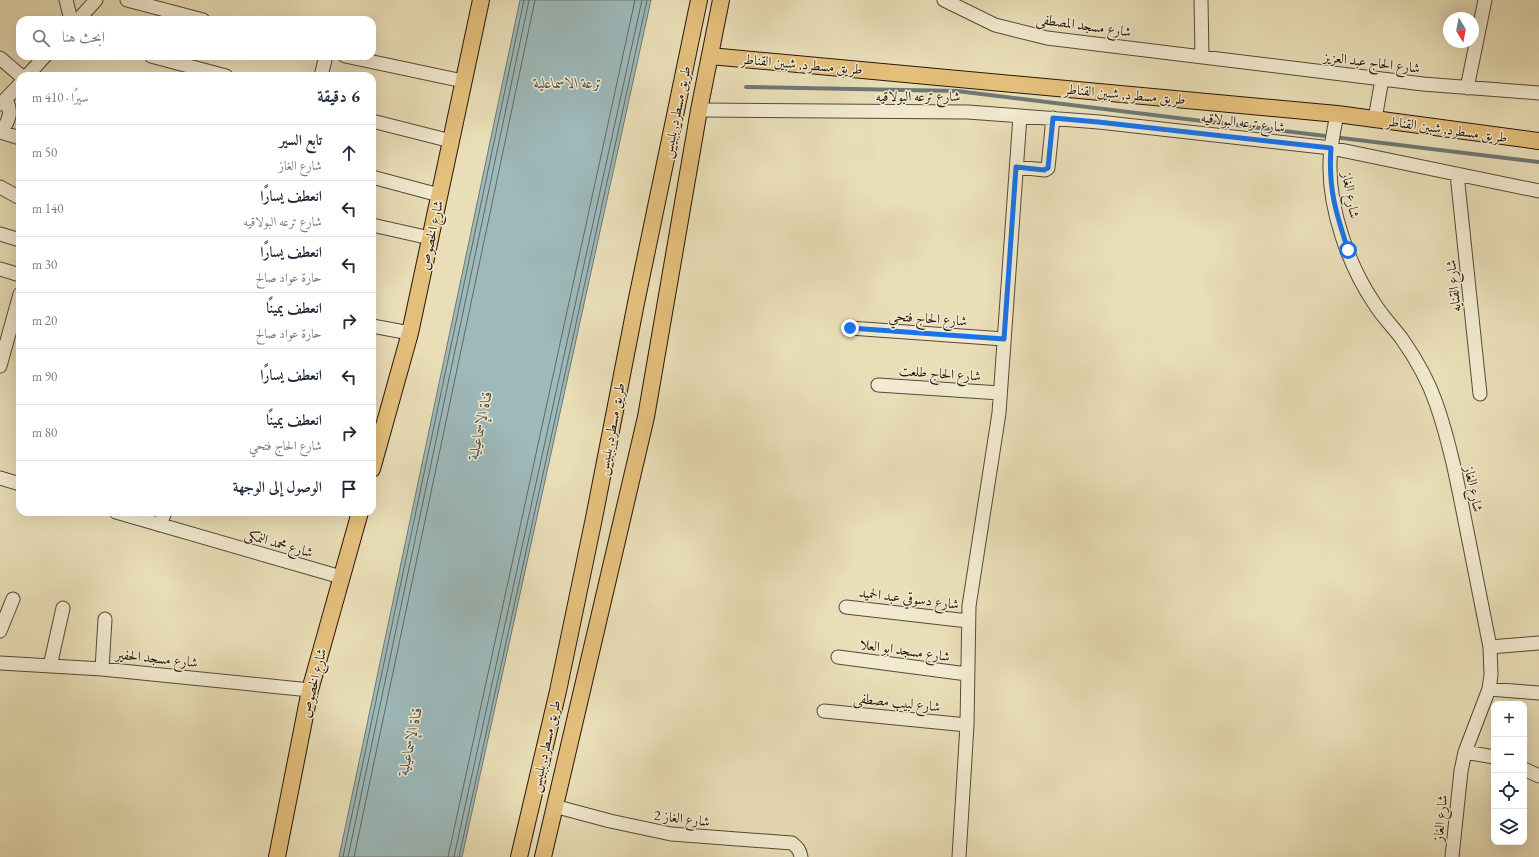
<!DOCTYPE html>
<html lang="ar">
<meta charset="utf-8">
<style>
:root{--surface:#fff;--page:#f2f2f3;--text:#1f2937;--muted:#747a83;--line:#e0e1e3}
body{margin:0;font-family:"EB Garamond",Amiri,serif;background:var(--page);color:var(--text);direction:rtl}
.controls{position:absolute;right:12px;bottom:12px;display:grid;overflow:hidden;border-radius:8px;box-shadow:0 4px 16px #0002}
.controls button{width:36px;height:36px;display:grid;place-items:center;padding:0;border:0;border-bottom:1px solid var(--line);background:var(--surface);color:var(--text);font:20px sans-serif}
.compass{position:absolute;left:1443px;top:12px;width:36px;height:36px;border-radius:50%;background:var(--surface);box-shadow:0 4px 16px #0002;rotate:170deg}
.stop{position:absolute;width:12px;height:12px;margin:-9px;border:3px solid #1a73e8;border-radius:50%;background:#fff}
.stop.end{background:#1a73e8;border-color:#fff;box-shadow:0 1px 4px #0008}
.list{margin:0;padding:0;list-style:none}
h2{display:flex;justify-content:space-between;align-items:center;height:52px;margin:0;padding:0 16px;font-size:17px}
h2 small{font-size:13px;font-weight:400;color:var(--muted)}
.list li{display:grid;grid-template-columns:26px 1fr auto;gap:12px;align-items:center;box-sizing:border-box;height:56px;padding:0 16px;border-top:1px solid var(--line)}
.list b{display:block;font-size:15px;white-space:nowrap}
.list p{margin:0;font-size:13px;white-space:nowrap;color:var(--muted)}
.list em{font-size:13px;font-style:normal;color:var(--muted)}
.icon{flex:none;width:22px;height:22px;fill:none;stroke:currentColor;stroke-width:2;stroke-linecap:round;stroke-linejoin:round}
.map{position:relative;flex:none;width:1539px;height:857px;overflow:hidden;direction:ltr}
.search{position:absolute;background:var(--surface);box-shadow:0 4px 16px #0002;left:16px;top:16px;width:360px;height:44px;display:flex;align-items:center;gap:10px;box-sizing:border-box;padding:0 14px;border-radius:12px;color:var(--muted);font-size:15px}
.panel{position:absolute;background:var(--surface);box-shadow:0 4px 16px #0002;left:16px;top:72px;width:360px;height:444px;border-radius:12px;direction:rtl}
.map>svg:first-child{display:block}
</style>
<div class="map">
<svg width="1539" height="857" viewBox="0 0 1539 857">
<rect width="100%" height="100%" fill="#e9deb7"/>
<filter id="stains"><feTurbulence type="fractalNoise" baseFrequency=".005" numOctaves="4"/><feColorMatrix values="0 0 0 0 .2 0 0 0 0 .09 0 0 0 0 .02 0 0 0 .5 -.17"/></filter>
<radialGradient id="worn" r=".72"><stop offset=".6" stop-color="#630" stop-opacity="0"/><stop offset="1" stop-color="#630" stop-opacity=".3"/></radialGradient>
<path fill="#9db9ba" stroke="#6e7874" d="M 520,0 L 651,0 L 462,857 L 339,857 Z"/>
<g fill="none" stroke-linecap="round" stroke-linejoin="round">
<path stroke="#626862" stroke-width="1" d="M 343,857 L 524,0
M 348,857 L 529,0
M 354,857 L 535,0
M 448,857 L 635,0
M 454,857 L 642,0
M 459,857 L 647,0"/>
<path stroke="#6e7874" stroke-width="4" d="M 746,87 L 957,91 L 1539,162"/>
<g stroke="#584936" stroke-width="15">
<path id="minor" d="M 66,0 L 71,20
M 127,0 L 203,20
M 944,0 L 995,25 L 1047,38 L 1423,84 L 1539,93
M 1201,0 L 1202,57
M 78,20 L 96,0
M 151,56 L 226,76
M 345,56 L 463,81
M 0,58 L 21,76
M 27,76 L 45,56
M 321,76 L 326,56
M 1467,88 L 1485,0
M 6,99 C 12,112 10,121 0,132 L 20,138
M 1,104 L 20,84
M 699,110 L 968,112 L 1099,122 L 1331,148 L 1539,191
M 1337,114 C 1334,130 1330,147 1330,164 C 1329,210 1349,266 1374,303 C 1382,316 1393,327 1402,339 C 1416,359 1428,380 1436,403 C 1450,443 1458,485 1466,526 C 1474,567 1482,607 1490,647 L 1491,675 L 1489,689 L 1465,752 L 1461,771 L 1452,857
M 1375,119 L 1382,79
M 372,121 L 451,141
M 1017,167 L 1045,170 L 1048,168 L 1053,118
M 1457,174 L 1480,394
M 372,177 L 439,195
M 0,187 L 20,198
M 372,225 L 430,238
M 0,234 L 20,240
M 0,269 L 20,275
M 372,326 L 410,333
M 850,328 L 1004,339
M 0,366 L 20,294
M 878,385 L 1000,393
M 0,478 L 20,484
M 116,512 L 341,577
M 160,525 L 165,512
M 846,607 L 968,621
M 0,631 L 13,599
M 1490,647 L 1539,643
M 838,657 L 967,674
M 0,663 L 102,669 L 310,690
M 50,666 L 63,608
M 102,669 L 105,619
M 1489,689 L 1539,693
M 824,711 L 967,725
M 1465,752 L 1494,757
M 1524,769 L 1539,776
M 554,806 L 610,821 L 671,834 L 792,843 C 797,847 800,850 801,857
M 959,857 L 967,725 L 969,606 L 999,413 L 1020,116"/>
</g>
<g stroke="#27170b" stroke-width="18">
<path id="major" d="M 710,56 L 1337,114 L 1539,141
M 372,469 L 410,333 L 481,0
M 277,857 L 310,690 L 360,512
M 519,857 L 558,691 L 594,518 L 636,303 L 699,0
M 543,857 L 646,417 L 699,110 L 721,0"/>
</g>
<use href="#minor" stroke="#f1ead0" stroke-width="13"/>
<use href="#major" stroke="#e4bf7c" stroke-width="16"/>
</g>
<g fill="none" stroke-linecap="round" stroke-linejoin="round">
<path stroke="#1a73e8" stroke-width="5" d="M 850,328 L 1004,339 L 1016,167 L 1044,170 L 1048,168 L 1053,118 L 1098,122 L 1331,148 C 1328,188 1336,213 1348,250"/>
</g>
<g text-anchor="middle" stroke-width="3" stroke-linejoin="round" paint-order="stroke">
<g font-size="14" fill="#27170b" stroke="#f1ead0">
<text transform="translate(1084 25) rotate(8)" y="5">شارع مسجد المصطفى</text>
<text transform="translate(1372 62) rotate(7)" y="5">شارع الحاج عبد العزيز</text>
<text transform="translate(802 64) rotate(5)" y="5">طريق مسطرد, شبين القناطر</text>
<text transform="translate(1125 94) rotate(5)" y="5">طريق مسطرد, شبين القناطر</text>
<text x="918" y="101">شارع ترعه البولاقيه</text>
<text transform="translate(676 112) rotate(-78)" y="5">طريق مسطرد, بلبيس</text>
<text transform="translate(1243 122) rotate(7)" y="5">شارع ترعه البولاقيه</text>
<text transform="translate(1447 129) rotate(8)" y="5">طريق مسطرد, شبين القناطر</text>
<text transform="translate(1351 195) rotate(80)" y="5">شارع الغاز</text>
<text transform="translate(431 235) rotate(-78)" y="5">شارع الخصوص</text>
<text transform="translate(1453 286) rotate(-96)" y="5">شارع القنايه</text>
<text transform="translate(928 318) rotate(4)" y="5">شارع الحاج فتحي</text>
<text transform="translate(940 373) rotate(4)" y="5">شارع الحاج طلعت</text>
<text transform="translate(611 429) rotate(-79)" y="5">طريق مسطرد, بلبيس</text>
<text transform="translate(1474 489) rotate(78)" y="5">شارع الغاز</text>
<text transform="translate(279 543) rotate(16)" y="5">شارع محمد النمكى</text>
<text transform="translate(909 598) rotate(7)" y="5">شارع دسوقي عبد الحميد</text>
<text transform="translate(905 650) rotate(8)" y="5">شارع مسجد ابو العلا</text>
<text transform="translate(157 658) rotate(6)" y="5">شارع مسجد الحفير</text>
<text transform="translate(313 683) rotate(-76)" y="5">شارع الخصوص</text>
<text transform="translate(897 702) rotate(6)" y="5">شارع لبيب مصطفى</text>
<text transform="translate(545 746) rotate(-77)" y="5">طريق مسطرد, بلبيس</text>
<text transform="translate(682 818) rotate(7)" y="5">شارع الغاز 2</text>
<text transform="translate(1440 818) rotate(-84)" y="5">شارع الغاز</text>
</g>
<g font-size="15" font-style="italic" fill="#505048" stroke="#f1ead0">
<text x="568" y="88">ترعة الاسماعلية</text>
<text transform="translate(480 425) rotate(-78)" y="5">قناة الإسماعيلية</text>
<text transform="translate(410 741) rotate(-78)" y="5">قناة الإسماعيلية</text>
</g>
</g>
<rect width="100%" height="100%" filter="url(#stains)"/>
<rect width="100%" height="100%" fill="url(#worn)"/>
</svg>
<div class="controls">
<button>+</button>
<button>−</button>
<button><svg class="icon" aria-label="locate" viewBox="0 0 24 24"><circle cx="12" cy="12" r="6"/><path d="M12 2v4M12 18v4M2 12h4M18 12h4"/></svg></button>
<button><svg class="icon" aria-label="layers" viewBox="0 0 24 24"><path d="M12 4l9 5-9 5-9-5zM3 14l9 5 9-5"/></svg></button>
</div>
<svg class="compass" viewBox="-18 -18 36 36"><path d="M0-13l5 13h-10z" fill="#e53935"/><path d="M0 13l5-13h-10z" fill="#747a83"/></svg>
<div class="stop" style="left:1348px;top:250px"></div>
<div class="stop end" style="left:850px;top:328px"></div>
<div class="search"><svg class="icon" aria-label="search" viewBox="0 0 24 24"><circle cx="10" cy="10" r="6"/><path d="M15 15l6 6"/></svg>ابحث هنا</div>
<section class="panel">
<h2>6 دقيقة<small>سيرًا · 410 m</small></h2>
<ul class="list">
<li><svg class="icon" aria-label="ahead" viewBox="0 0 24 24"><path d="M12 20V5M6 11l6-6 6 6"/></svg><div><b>تابع السير</b><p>شارع الغاز</p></div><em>50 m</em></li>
<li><svg class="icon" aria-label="left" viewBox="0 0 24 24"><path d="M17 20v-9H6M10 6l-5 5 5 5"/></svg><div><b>انعطف يسارًا</b><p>شارع ترعه البولاقيه</p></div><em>140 m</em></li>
<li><svg class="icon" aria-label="left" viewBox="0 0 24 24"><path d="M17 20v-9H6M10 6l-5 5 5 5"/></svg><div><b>انعطف يسارًا</b><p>حارة عواد صالح</p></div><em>30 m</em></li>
<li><svg class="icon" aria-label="right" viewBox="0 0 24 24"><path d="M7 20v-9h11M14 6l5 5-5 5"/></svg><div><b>انعطف يمينًا</b><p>حارة عواد صالح</p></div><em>20 m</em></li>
<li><svg class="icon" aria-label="left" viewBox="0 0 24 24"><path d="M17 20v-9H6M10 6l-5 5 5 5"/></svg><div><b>انعطف يسارًا</b></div><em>90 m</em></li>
<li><svg class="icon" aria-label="right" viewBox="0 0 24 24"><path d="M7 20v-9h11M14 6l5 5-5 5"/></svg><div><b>انعطف يمينًا</b><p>شارع الحاج فتحي</p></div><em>80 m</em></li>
<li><svg class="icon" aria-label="arrive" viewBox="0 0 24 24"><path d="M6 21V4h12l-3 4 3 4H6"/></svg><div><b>الوصول إلى الوجهة</b></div></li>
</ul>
</section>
</div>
